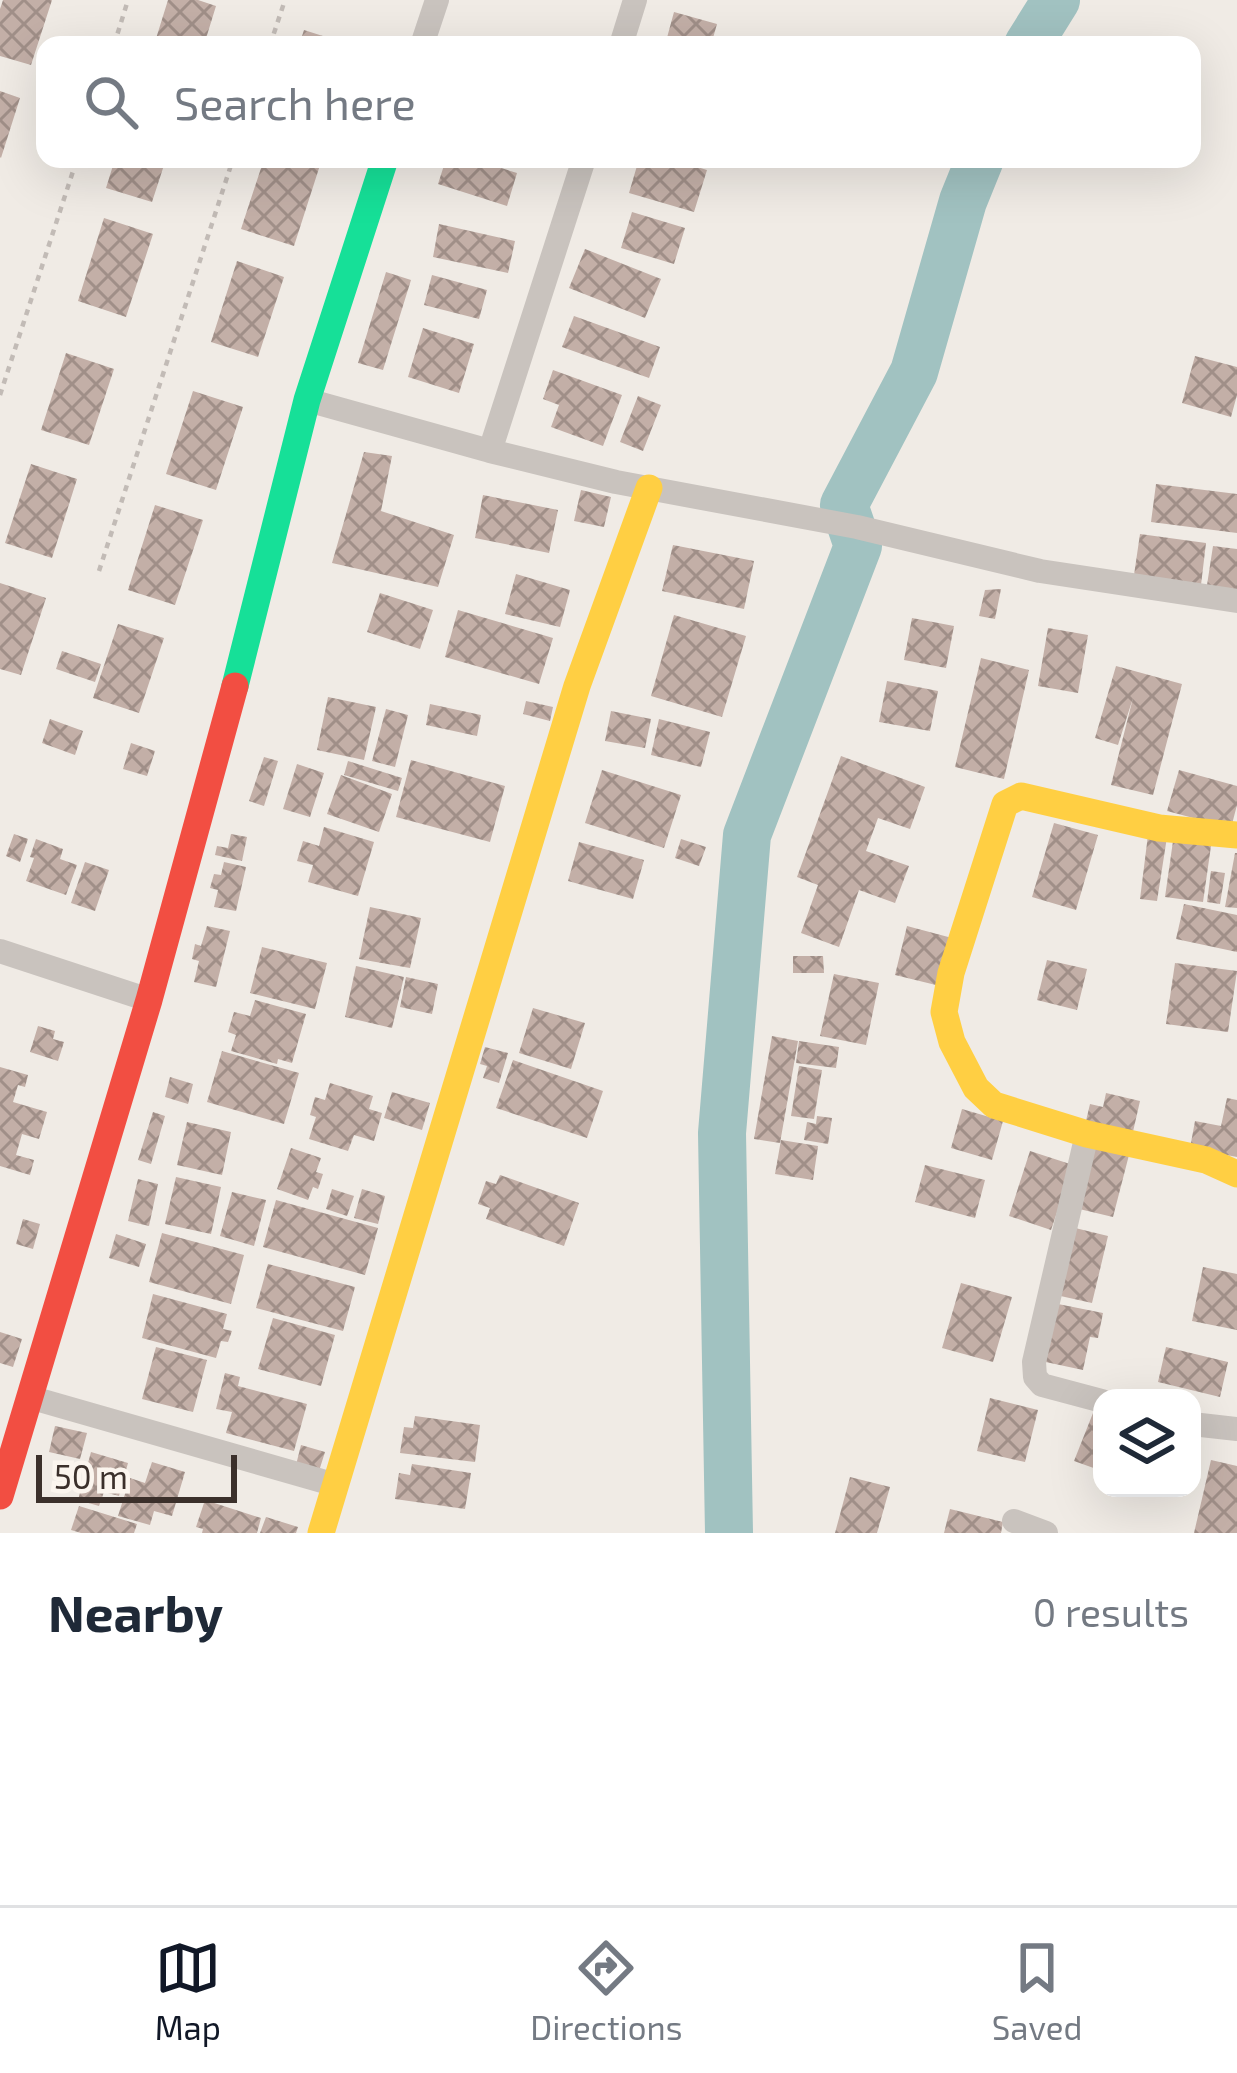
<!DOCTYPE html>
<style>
:root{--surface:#fff;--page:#f6f6f7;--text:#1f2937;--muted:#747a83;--line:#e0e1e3;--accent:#111827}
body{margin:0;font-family:"Exo 2",sans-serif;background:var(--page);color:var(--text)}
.controls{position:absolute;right:36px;bottom:36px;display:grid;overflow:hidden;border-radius:24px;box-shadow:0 12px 48px #0002}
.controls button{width:108px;height:108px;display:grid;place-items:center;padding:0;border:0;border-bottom:3px solid var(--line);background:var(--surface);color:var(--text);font:60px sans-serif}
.scale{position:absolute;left:36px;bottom:30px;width:201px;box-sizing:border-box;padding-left:12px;border:6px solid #3b302b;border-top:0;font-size:33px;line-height:42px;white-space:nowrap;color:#3b302b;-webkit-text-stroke:9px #fbf5ee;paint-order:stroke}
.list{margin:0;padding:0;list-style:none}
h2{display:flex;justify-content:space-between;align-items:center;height:156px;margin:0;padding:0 48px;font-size:51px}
h2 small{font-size:39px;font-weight:400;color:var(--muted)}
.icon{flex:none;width:66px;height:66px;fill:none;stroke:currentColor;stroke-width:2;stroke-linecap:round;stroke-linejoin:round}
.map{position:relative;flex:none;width:1237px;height:1533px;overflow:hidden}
.search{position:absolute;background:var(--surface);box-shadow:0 12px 48px #0002;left:36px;right:36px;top:36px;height:132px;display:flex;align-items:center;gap:30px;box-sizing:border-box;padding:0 42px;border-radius:24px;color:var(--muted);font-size:45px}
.sheet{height:372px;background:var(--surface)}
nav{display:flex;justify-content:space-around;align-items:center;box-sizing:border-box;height:168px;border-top:3px solid var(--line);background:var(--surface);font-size:33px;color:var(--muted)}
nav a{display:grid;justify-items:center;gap:6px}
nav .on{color:var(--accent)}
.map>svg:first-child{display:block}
</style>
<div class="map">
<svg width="1237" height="1533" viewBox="0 0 1237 1533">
<defs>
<pattern id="building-cross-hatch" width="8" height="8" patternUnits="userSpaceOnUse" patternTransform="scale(3)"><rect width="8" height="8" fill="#c3afa7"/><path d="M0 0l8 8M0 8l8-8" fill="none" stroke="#a08f88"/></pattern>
</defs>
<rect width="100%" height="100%" fill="#f0ebe5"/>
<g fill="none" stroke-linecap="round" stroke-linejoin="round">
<path stroke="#a1c2c1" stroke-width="48" d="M 1028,45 L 1056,0
M 729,1533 L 722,1133 L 747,835 L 858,546 L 844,505 L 914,372 L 963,201 L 980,159"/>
</g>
<path fill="url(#building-cross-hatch)" d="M 3,0 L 52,0 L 31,65 L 0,56 L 0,9 Z
M 168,0 L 198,0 L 216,6 L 204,45 L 154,45 Z
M 674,12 L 717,24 L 711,45 L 665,45 Z
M 304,30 L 348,44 L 348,45 L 299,45 Z
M 0,91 L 20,98 L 1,158 L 0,157 Z
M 115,159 L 166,159 L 152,202 L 106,188 Z
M 264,159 L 312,159 L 321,162 L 294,246 L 241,229 Z
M 446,159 L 473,159 L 517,173 L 507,206 L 438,184 Z
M 639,159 L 671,159 L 707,170 L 694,212 L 629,193 Z
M 632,212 L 685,228 L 674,264 L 621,248 Z
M 104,218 L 153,234 L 126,317 L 78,301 Z
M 439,224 L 515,241 L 508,273 L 433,257 Z
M 585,249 L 661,279 L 645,318 L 569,288 Z
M 237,261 L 284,277 L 258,357 L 211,342 Z
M 386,272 L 411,280 L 383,370 L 358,363 Z
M 432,275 L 487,290 L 479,319 L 424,305 Z
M 574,316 L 660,347 L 649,378 L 562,347 Z
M 423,328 L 474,344 L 459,393 L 408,377 Z
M 66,353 L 114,369 L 89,445 L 41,430 Z
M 1195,356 L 1237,367 L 1237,395 L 1231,417 L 1182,403 Z
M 553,370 L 622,395 L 603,446 L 551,427 L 559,405 L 543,399 Z
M 193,391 L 243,407 L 216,490 L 166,474 Z
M 638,396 L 661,405 L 643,451 L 620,442 Z
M 364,452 L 392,456 L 381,511 L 454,535 L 438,587 L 332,563 Z
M 31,464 L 77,479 L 52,558 L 5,543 Z
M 1156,484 L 1237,494 L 1237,533 L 1151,522 Z
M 581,490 L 611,497 L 604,527 L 574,521 Z
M 483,495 L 558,510 L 549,553 L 475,538 Z
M 155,505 L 203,520 L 175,605 L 128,590 Z
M 1140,534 L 1206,543 L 1201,585 L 1134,575 Z
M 673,545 L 754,561 L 744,609 L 662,591 Z
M 1213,546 L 1237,549 L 1237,590 L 1207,585 Z
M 516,574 L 570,590 L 560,627 L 505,614 Z
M 0,583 L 46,598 L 21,675 L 0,669 Z
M 1001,589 L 995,619 L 979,616 L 985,590 Z
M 380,593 L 433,610 L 420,649 L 367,632 Z
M 458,610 L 553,638 L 539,684 L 445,657 Z
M 674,615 L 746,636 L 722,717 L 651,696 Z
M 912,618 L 954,626 L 946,668 L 904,660 Z
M 118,624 L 164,638 L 139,713 L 93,698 Z
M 1048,628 L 1088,635 L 1078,693 L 1038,686 Z
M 62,651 L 101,664 L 95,682 L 56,669 Z
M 981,658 L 1029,670 L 1004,779 L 955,767 Z
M 1116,666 L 1182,684 L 1153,795 L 1111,785 L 1133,698 L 1118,745 L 1095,738 Z
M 887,681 L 938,691 L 930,731 L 879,722 Z
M 328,697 L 376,707 L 364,760 L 317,750 Z
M 526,701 L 553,707 L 550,721 L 523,714 Z
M 430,704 L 481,715 L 477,736 L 426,725 Z
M 386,709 L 408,715 L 395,767 L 372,761 Z
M 611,711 L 651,719 L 645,748 L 605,741 Z
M 50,719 L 83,731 L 75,755 L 42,743 Z
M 659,719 L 710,732 L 701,767 L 651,755 Z
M 131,743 L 155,751 L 147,776 L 123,769 Z
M 841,756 L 925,787 L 910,829 L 878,818 L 866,851 L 909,866 L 895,903 L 859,890 L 839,947 L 801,933 L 818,885 L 797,877 Z
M 264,757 L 278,761 L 264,806 L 249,801 Z
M 411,760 L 505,786 L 490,842 L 396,817 Z
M 348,761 L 402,778 L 398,791 L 344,775 Z
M 297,764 L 324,773 L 310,817 L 283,809 Z
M 602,770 L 681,795 L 664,848 L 585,823 Z
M 1179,770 L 1237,786 L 1237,805 L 1231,828 L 1167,811 Z
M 341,775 L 392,794 L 379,832 L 327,814 Z
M 1054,823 L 1098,835 L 1076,910 L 1032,897 Z
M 324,827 L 374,842 L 358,896 L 308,882 L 313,865 L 297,861 L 303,841 L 319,846 Z
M 14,834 L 28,839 L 20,862 L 6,856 Z
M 231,834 L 247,837 L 242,861 L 215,855 L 217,846 L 228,848 Z
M 1174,834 L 1212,839 L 1203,902 L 1165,897 Z
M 1148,835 L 1167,837 L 1157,901 L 1140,899 Z
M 36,839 L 63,849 L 60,859 L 77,865 L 66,895 L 26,881 L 34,858 L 30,857 Z
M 681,839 L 706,847 L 699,866 L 675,858 Z
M 579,842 L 644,860 L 633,899 L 568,881 Z
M 1235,853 L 1237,853 L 1237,908 L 1225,907 Z
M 85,862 L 109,870 L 95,911 L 71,903 Z
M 224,862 L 246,867 L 236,911 L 214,907 L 218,890 L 210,888 L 214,874 L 221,875 Z
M 1211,871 L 1225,873 L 1220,904 L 1207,902 Z
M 1184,904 L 1237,915 L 1237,952 L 1176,939 Z
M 370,907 L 421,918 L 410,968 L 359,959 Z
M 207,926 L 230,931 L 216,987 L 194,982 L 199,961 L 192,959 L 195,944 L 201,946 Z
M 907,926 L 952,938 L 940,986 L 895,975 Z
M 262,947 L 327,963 L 315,1009 L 250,993 Z
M 793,956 L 823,956 L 824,973 L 793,973 Z
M 1047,960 L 1087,969 L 1077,1010 L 1037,1000 Z
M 1175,963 L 1237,971 L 1228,1032 L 1166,1024 Z
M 356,966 L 404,977 L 392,1028 L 345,1017 Z
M 834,974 L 879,983 L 866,1045 L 820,1036 Z
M 406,977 L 438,984 L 432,1014 L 400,1007 Z
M 255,1000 L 306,1014 L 292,1063 L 278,1059 L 277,1064 L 231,1051 L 236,1035 L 228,1032 L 234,1012 L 250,1016 Z
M 533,1008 L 585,1023 L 571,1069 L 519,1053 Z
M 38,1026 L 55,1031 L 53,1039 L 64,1042 L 58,1061 L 30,1052 Z
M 772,1036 L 798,1041 L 780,1143 L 754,1139 Z
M 799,1041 L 839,1047 L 836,1068 L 796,1063 Z
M 485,1047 L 508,1053 L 499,1083 L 483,1078 L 487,1066 L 480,1064 Z
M 222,1051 L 299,1073 L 284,1124 L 207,1102 Z
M 513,1060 L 603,1091 L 587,1138 L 496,1108 Z
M 799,1066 L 822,1070 L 814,1119 L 791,1116 Z
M 0,1067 L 28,1075 L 25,1087 L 18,1085 L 13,1102 L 47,1112 L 39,1139 L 22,1134 L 16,1155 L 34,1160 L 30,1175 L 0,1166 Z
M 170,1077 L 193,1084 L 188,1104 L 165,1097 Z
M 330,1083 L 373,1096 L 369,1109 L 382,1113 L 374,1141 L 354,1135 L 348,1151 L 309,1139 L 316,1117 L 310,1115 L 315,1097 L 325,1100 Z
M 392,1092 L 430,1103 L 422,1130 L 384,1118 Z
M 1106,1093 L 1140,1101 L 1132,1136 L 1085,1125 L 1090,1104 L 1103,1107 Z
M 1227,1098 L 1237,1100 L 1237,1157 L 1190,1148 L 1195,1121 L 1221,1126 Z
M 962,1109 L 1003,1121 L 992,1160 L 951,1148 Z
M 153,1112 L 165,1116 L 151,1164 L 138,1160 Z
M 817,1116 L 832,1118 L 828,1144 L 804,1140 L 807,1122 L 816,1124 Z
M 187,1122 L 231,1132 L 222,1175 L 177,1165 Z
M 781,1140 L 818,1146 L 813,1180 L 775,1174 Z
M 1092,1145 L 1129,1155 L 1113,1217 L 1075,1208 Z
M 291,1148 L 321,1158 L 316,1172 L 323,1174 L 318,1189 L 313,1187 L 308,1200 L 277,1189 Z
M 1030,1151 L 1073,1165 L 1051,1230 L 1009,1216 Z
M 925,1165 L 985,1180 L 975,1218 L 915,1202 Z
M 500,1175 L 579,1203 L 564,1246 L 486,1219 L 490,1208 L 478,1204 L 486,1181 L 496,1184 Z
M 176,1177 L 221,1187 L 211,1234 L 165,1224 Z
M 138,1179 L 158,1184 L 149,1226 L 128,1221 Z
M 332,1189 L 354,1196 L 347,1216 L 326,1209 Z
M 362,1189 L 385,1196 L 378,1224 L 354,1218 Z
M 232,1192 L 266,1200 L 254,1246 L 220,1236 Z
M 276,1200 L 378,1228 L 365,1275 L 263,1247 Z
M 23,1219 L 40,1224 L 33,1249 L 16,1244 Z
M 1071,1227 L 1108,1236 L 1092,1303 L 1056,1295 Z
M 162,1233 L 244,1255 L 231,1304 L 149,1282 Z
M 116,1234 L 146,1244 L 139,1267 L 109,1258 Z
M 268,1264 L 355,1287 L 343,1331 L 256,1308 Z
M 1203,1267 L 1237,1274 L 1237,1330 L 1192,1321 Z
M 961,1283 L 1012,1297 L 993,1362 L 942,1348 Z
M 153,1294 L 227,1314 L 223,1329 L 232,1331 L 228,1342 L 221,1341 L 216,1358 L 142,1338 Z
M 1053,1303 L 1103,1313 L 1098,1338 L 1090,1337 L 1083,1370 L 1041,1361 Z
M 273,1318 L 335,1335 L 321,1386 L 258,1369 Z
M 0,1332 L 22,1339 L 13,1367 L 0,1363 Z
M 156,1347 L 207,1360 L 193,1412 L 142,1399 Z
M 1166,1347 L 1228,1362 L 1220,1397 L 1158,1382 Z
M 225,1373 L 240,1377 L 238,1386 L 307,1404 L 294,1451 L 226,1433 L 232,1412 L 216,1409 Z
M 990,1398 L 1038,1410 L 1025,1462 L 977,1451 Z
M 1093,1413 L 1102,1416 L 1102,1471 L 1074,1461 Z
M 415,1416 L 480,1425 L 475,1462 L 400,1453 L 404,1427 L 413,1428 Z
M 55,1426 L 87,1433 L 80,1459 L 49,1452 Z
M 301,1445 L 325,1452 L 319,1471 L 296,1465 Z
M 91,1452 L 128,1463 L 119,1496 L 104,1492 L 99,1506 L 78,1500 Z
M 1211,1460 L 1237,1466 L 1237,1533 L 1194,1533 Z
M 152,1462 L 185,1472 L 172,1516 L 154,1511 L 150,1525 L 118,1516 L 130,1478 L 145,1483 Z
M 412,1464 L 471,1473 L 465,1509 L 395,1499 L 399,1473 L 410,1475 Z
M 850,1477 L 890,1487 L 877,1533 L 835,1533 Z
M 205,1500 L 261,1518 L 257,1533 L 202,1533 L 203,1529 L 196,1527 Z
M 79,1506 L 137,1524 L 134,1533 L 81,1533 L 71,1530 Z
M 950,1509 L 1003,1522 L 1001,1533 L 944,1533 Z
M 266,1517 L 298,1527 L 296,1533 L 260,1533 Z"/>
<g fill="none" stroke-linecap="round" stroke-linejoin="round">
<path stroke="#c2bbb6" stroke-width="4.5" stroke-dasharray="6 6" stroke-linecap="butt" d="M 114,45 L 128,0
M 270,45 L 285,0
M 0,395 L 77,159
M 99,571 L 233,159"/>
<path stroke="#c9c3be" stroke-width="24" d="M 422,45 L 437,0
M 621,45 L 635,0
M 307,400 L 490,451 L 616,482 L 857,527 L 1040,571 L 1237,601
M 490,451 L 584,159
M 0,951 L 149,1000
M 1087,1134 L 1034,1362 L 1035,1377 L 1042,1385 L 1102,1401
M 29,1397 L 336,1485
M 1192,1424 L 1237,1429
M 1014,1521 L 1046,1533"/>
<path stroke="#16e098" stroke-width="27" d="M 235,686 L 307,400 L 385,159"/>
<path stroke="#ffcf43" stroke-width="27" d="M 1237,835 L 1159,828 L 1021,796 L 1005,804 L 951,973 L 944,1012 L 952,1042 L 976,1088 L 994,1105 L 1087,1134 L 1206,1160 L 1237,1174
M 321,1533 L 577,686 L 649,488"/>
<path stroke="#f24e42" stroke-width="27" d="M 0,1496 L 149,1000 L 235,686"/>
</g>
</svg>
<div class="controls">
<button><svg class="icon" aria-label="layers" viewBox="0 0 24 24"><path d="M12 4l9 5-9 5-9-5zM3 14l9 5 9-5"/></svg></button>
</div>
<div class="scale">50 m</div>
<div class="search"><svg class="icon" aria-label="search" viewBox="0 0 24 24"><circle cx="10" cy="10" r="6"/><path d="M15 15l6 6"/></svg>Search here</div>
</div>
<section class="sheet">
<h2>Nearby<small>0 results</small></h2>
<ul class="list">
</ul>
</section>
<nav>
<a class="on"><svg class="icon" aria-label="map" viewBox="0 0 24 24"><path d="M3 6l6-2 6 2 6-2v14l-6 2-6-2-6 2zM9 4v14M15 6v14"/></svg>Map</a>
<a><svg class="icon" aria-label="directions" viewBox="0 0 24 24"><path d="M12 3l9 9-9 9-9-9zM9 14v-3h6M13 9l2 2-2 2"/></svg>Directions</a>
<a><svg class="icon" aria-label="saved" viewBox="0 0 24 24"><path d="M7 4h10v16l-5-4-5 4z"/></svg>Saved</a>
</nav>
